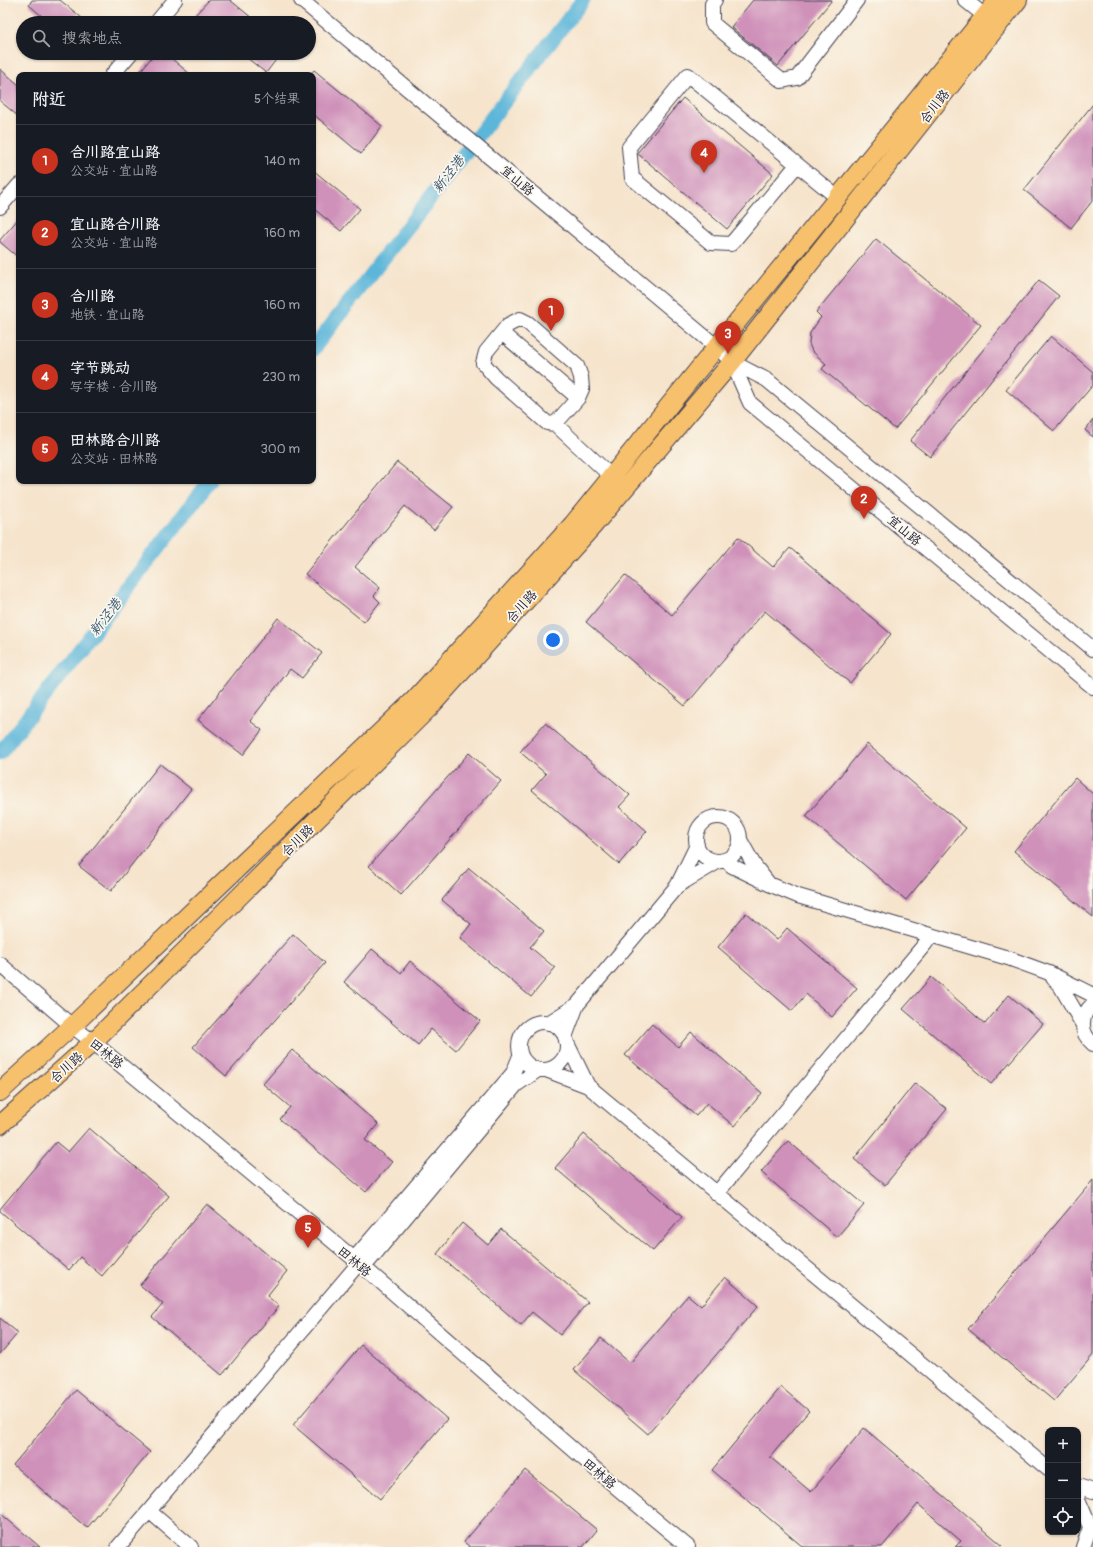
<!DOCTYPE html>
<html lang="zh">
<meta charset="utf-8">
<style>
:root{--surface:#171b24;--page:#242831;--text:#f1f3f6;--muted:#9ea1a6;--line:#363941;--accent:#c8321e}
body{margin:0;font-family:Pangolin,"LXGW WenKai TC",sans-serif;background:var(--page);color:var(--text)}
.controls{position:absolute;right:12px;bottom:12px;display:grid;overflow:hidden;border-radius:8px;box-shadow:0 1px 3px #0004}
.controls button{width:36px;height:36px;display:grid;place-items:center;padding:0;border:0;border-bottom:1px solid var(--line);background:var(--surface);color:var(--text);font:20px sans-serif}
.you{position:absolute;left:553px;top:640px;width:14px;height:14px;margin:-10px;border:3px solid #fff;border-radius:50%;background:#1a73e8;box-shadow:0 0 0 6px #1a73e833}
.badge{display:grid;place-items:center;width:26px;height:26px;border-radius:50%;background:var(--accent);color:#fff;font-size:13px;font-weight:700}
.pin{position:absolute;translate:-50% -33px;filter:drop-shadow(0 1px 2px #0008)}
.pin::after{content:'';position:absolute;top:21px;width:14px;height:12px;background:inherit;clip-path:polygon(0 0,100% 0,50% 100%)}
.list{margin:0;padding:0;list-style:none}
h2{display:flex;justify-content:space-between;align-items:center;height:52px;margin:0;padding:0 16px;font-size:17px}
h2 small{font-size:13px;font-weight:400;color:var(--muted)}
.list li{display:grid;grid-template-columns:26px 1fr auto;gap:12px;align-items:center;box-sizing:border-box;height:72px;padding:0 16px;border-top:1px solid var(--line)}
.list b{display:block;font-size:15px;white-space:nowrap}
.list p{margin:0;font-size:13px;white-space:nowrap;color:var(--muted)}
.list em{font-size:13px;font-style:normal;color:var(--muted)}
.icon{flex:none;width:22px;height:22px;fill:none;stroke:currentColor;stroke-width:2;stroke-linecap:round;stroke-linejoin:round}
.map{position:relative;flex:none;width:1093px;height:1547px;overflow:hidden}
.search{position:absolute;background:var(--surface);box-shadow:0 1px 3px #0004;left:16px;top:16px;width:300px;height:44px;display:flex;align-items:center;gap:10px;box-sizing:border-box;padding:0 14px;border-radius:22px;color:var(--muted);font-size:15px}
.panel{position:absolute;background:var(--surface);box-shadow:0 1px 3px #0004;left:16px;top:72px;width:300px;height:412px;border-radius:8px}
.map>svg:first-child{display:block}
</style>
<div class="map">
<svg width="1093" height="1547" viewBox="0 0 1093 1547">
<rect width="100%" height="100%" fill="#fbf7ec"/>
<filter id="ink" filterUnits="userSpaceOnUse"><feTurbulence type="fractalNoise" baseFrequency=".025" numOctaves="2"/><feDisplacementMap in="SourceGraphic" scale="8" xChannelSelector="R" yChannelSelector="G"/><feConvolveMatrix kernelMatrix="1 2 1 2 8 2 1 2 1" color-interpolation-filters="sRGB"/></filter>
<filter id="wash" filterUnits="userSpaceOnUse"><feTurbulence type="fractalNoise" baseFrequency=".012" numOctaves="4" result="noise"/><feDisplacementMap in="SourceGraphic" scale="16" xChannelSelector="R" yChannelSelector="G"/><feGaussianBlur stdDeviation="0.9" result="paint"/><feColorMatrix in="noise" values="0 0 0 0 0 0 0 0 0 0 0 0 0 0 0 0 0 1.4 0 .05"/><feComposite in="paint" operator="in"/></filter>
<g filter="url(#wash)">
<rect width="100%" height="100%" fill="#f6e4cc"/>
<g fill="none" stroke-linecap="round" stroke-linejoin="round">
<path stroke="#5cb6d9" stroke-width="15" d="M 313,349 L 583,0
M 0,753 L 210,481"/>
</g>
<g id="blocks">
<path fill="#cf91ba" d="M 32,0 L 60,0 L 88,23 L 50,23 L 29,5 Z
M 209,0 L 230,0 L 258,23 L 205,23 L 195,15 Z
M 753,0 L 832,0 L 778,66 L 731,27 Z
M 155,53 L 165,53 L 191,75 L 142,75 L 139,73 Z
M 241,53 L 281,53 L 266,73 Z
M 0,69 L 19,85 L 19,117 L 0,101 Z
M 314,70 L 382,126 L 361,154 L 313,114 L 313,75 L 310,75 Z
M 683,98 L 773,174 L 727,229 L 637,153 Z
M 1093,104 L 1093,200 L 1071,228 L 1024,190 Z
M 313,170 L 360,209 L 341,231 L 313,208 Z
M 19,218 L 19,258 L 0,242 L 0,240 Z
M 876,239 L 981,325 L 895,429 L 822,369 L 826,364 L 812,351 L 809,344 L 810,333 L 821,317 L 816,312 Z
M 1039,280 L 1059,296 L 930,457 L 910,441 Z
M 1051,336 L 1093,372 L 1093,385 L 1054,431 L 1006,390 Z
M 1093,420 L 1093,437 L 1085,430 Z
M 397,462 L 453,507 L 434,530 L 405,506 L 355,567 L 380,588 L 374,596 L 380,602 L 364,622 L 305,574 Z
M 738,537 L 773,567 L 790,548 L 891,634 L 850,683 L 765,611 L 685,706 L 586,622 L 625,575 L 672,615 Z
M 278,618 L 322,653 L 302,678 L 290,669 L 250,721 L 262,730 L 243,755 L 198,720 Z
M 545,723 L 630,795 L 619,807 L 647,831 L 619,864 L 532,790 L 546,774 L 520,752 Z
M 867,744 L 966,828 L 906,900 L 806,816 Z
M 469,753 L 501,781 L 401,895 L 369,866 Z
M 160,764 L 191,789 L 111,891 L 79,866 Z
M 1075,778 L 1093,794 L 1093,917 L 1014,851 Z
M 469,868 L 544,931 L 530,947 L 555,968 L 531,997 L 460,938 L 471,924 L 442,900 Z
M 746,913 L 777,940 L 787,928 L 857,988 L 832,1017 L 806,994 L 792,1011 L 718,947 Z
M 293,934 L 325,963 L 226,1076 L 193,1047 Z
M 372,949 L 401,973 L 410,961 L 480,1021 L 456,1050 L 431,1029 L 418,1045 L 344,982 Z
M 931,977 L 985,1024 L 1009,995 L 1043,1024 L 991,1084 L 903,1009 Z
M 652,1024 L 678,1047 L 691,1032 L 762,1093 L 734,1126 L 707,1103 L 696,1116 L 625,1055 Z
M 292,1050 L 378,1124 L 365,1140 L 392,1162 L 366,1192 L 280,1119 L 290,1107 L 263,1084 Z
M 915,1083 L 947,1109 L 885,1185 L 854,1159 Z
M 89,1128 L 169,1196 L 102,1276 L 80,1257 L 69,1270 L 0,1211 L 0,1209 L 56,1142 L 68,1152 Z
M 584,1134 L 682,1217 L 653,1251 L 555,1168 Z
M 788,1141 L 864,1205 L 837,1237 L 761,1172 Z
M 1093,1180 L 1093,1355 L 1054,1401 L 968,1329 Z
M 207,1204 L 287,1271 L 267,1296 L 279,1306 L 222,1375 L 152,1317 L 163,1304 L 140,1285 Z
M 462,1223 L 488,1245 L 501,1229 L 588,1302 L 560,1335 L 532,1312 L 521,1325 L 437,1254 Z
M 725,1277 L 758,1306 L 648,1434 L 574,1370 L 601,1338 L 630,1363 L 688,1295 L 701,1306 Z
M 0,1318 L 18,1333 L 0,1354 Z
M 361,1345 L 447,1419 L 380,1499 L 293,1425 Z
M 781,1387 L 809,1411 L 770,1457 L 811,1492 L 864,1428 L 1002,1545 L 1000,1547 L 955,1547 L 961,1541 L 918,1504 L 882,1547 L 803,1547 L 712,1470 Z
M 76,1390 L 150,1452 L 87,1528 L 13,1465 Z
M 525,1470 L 597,1530 L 583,1547 L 470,1547 L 464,1542 Z
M 0,1513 L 40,1547 L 0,1547 Z"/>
</g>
</g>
<g filter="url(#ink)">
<use href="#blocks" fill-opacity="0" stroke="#423f51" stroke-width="1"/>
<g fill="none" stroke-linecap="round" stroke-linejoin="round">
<g stroke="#423f51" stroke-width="16">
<path id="minor" d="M 301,0 L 717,347 L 732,362 L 767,380 L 1093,649
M 715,0 L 712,4 L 712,23 L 782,81 L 797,78 L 857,0
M 965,0 L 985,16
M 156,23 L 175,0
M 112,75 L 131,53
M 797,165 L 731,244 L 711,243 L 632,178 L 629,147 L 688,75 L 838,198
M 0,207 L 19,185
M 502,333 L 578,398
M 732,362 L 750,403 L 1093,687
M 555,424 L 578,398 L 582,389 L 581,377 L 577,366 L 528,323 L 520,319 L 508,325 L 486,352 L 483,363 L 496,378 L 547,423 L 555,424 L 612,477
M696 839a22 22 0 1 1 44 0a22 22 0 1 1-44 0Z
M 697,845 L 677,886 L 719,861
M 726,860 L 732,866 L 769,884 L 754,865 L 740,840
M 769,884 L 798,896 L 1008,958 L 1049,973 L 1093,995
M 0,964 L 72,1026 L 93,1042 L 359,1263 L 616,1487 L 688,1547
M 1053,978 L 1061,987 L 1083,1025
M 1093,1004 C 1080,1015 1079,1032 1093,1044
M 577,1005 L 677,886
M519 1046a24 24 0 1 1 48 0a24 24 0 1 1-48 0Z
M 548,1023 L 577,1005 L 565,1037
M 546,1070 L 588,1086 L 566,1041
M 588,1086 L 1048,1469
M 717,1193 L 925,944 L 931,935
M 354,1259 L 513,1073 L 520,1056
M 364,1267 L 516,1085 L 538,1070
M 1078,1486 L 1093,1491
M 1078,1499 L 1090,1527 L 1083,1547
M 118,1547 L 149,1511
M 191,1547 L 149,1511 L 359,1263"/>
</g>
<g stroke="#423f51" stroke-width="20">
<path id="major" d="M 0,1092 L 72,1026 L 414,700 L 573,524 L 998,0
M 0,1125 L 93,1042 L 430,707 L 593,526 L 732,362 L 1018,0"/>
</g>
<use href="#minor" stroke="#fff" stroke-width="14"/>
<use href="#major" stroke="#f7c06c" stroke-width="18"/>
</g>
</g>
<g text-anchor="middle" stroke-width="3.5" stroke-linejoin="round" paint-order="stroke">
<g font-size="13" fill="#22223b" stroke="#fbf7ec">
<text transform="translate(934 106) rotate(-52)" y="5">合川路</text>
<text transform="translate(518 180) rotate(40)" y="5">宜山路</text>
<text transform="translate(905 530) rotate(40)" y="5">宜山路</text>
<text transform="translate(521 606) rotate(-48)" y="5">合川路</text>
<text transform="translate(297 840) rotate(-45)" y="5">合川路</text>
<text transform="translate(107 1053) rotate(39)" y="5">田林路</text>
<text transform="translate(66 1067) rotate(-42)" y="5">合川路</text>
<text transform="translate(355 1261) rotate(40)" y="5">田林路</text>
<text transform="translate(600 1473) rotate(41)" y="5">田林路</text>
</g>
<g font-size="14" font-style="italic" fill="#365672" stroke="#fbf7ec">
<text transform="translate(448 174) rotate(-52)" y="5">新泾港</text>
<text transform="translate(105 617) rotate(-52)" y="5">新泾港</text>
</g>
</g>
</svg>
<div class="controls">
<button>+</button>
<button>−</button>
<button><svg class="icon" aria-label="locate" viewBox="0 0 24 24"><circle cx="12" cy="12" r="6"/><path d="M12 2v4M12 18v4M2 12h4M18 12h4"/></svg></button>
</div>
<div class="you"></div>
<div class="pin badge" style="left:551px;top:331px">1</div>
<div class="pin badge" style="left:864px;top:519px">2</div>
<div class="pin badge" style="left:728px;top:354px">3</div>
<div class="pin badge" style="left:704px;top:173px">4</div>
<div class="pin badge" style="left:308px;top:1248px">5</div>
<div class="search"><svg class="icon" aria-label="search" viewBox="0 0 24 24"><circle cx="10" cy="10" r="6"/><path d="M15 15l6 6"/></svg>搜索地点</div>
<section class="panel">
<h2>附近<small>5个结果</small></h2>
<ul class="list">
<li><span class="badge">1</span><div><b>合川路宜山路</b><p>公交站 · 宜山路</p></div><em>140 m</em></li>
<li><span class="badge">2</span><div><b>宜山路合川路</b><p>公交站 · 宜山路</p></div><em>160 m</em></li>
<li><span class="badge">3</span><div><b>合川路</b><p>地铁 · 宜山路</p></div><em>160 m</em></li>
<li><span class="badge">4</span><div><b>字节跳动</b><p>写字楼 · 合川路</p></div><em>230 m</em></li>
<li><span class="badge">5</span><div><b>田林路合川路</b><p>公交站 · 田林路</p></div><em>300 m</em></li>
</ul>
</section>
</div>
